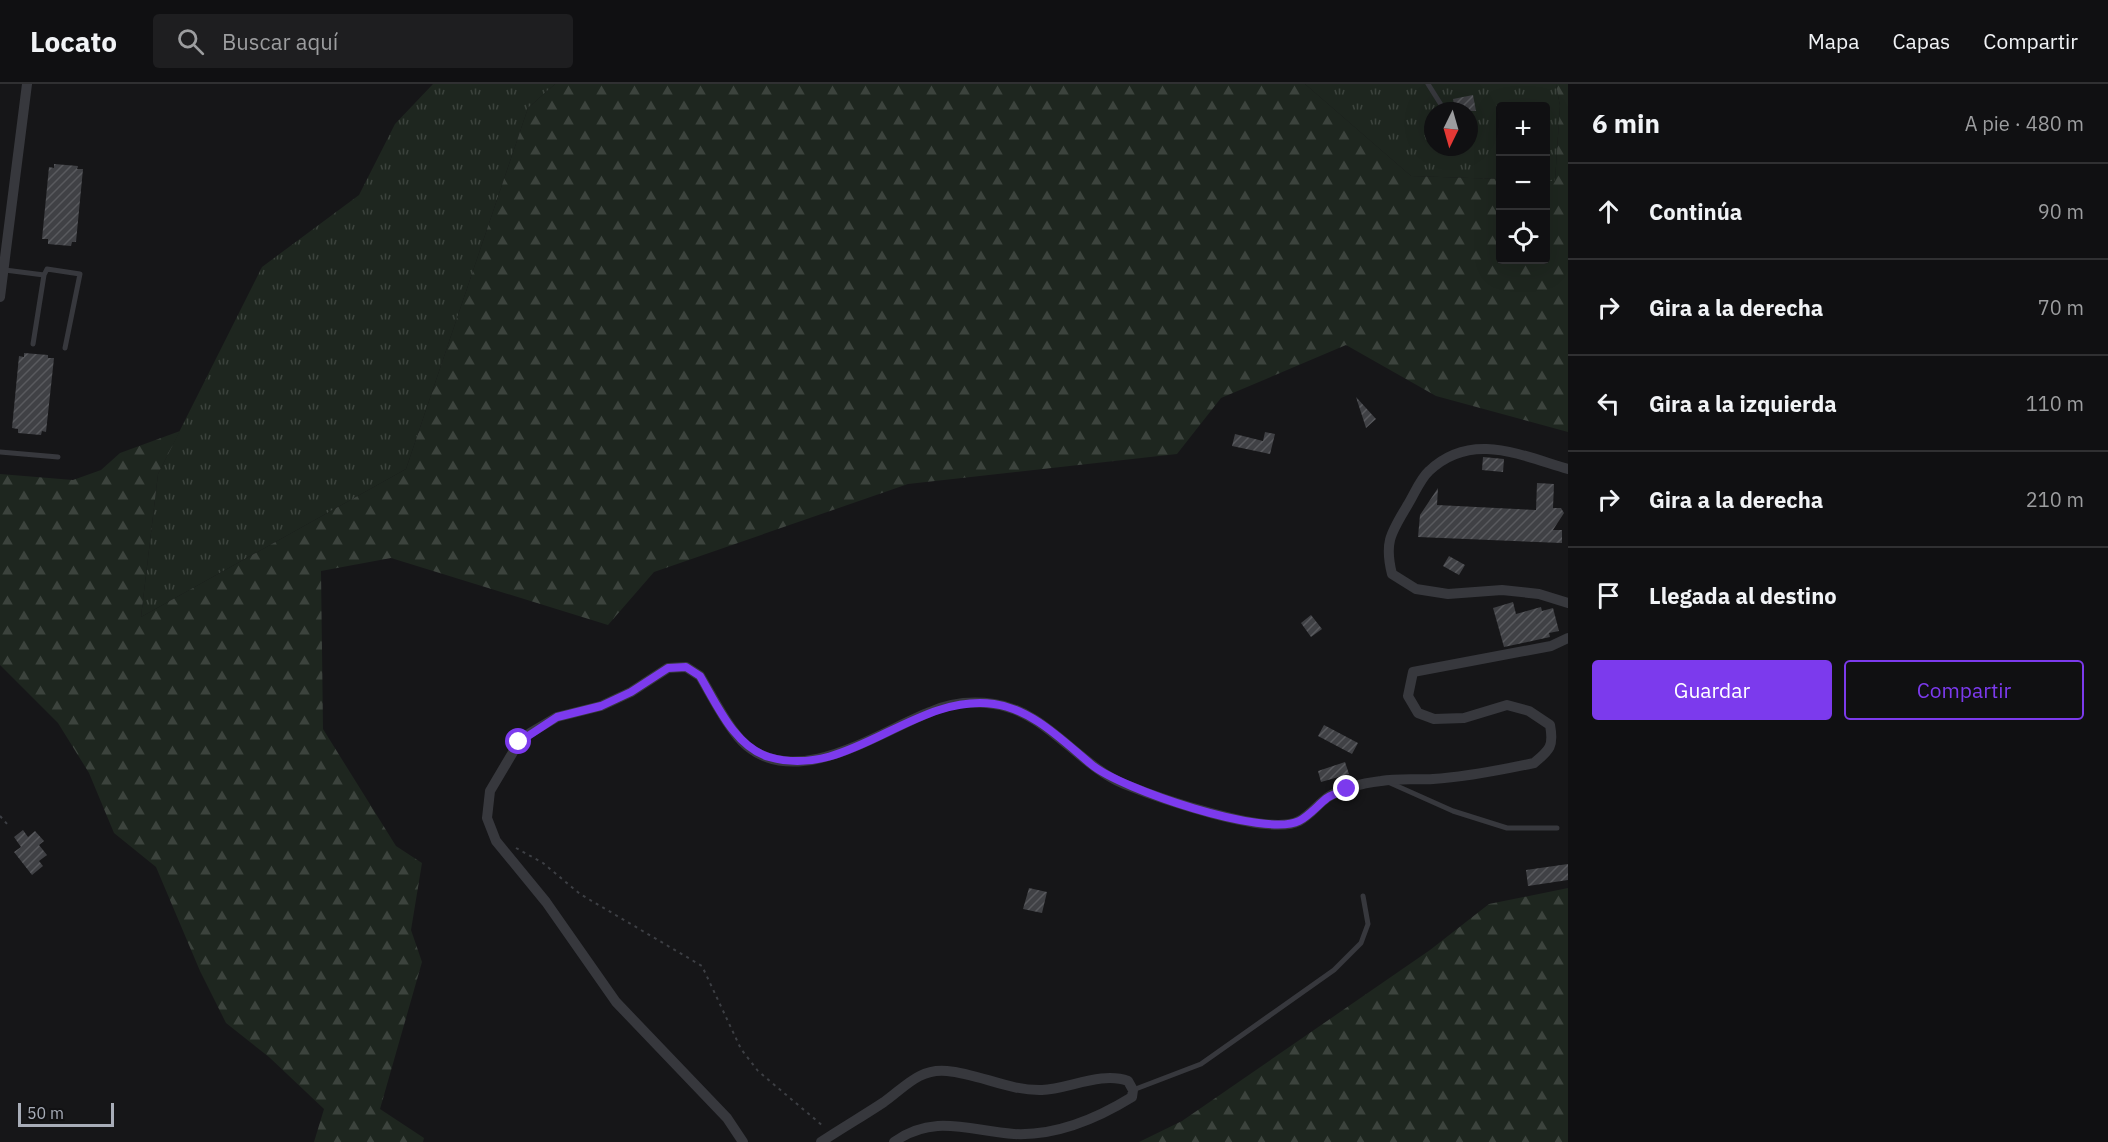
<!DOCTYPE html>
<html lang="es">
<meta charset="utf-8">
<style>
:root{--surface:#101012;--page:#1e1e20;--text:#f1f3f6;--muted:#9c9d9f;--line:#303032;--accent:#7c3aed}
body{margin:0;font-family:"IBM Plex Sans",sans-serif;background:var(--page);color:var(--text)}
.controls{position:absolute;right:18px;top:18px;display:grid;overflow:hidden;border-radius:6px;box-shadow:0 6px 24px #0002}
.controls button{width:54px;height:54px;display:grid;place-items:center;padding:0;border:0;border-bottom:2px solid var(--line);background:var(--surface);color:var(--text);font:30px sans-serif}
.compass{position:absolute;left:1424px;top:18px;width:54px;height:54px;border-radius:50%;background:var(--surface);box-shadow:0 6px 24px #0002;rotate:185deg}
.scale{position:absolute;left:18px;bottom:15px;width:96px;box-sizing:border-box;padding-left:6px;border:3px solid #a8adb8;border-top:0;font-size:16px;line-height:21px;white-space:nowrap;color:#a8adb8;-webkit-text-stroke:4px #111113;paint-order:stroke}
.stop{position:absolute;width:18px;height:18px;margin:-14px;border:4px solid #7c3aed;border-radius:50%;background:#fff}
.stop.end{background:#7c3aed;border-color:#fff;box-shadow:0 2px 6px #0008}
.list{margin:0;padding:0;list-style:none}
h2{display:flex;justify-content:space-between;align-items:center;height:78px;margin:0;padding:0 24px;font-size:26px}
h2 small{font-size:20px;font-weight:400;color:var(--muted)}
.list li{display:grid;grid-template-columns:39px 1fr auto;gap:18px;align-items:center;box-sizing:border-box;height:96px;padding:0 24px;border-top:2px solid var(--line)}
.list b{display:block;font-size:22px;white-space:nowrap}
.list em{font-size:20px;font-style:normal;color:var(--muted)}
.actions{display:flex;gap:12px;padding:18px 24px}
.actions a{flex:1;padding:14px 0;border:2px solid var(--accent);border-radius:6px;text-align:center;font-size:21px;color:var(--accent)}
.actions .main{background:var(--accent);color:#fff}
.icon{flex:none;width:33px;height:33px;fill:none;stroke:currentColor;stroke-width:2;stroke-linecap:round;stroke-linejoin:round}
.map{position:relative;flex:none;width:1568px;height:1058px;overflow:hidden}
header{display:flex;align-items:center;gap:36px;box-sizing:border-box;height:84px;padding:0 30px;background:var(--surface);border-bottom:2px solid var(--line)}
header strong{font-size:28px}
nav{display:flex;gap:33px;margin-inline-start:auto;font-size:21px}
.search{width:420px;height:54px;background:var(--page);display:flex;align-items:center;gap:15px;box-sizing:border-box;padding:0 21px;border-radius:6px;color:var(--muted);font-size:22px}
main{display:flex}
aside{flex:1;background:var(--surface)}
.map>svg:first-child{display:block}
</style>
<header>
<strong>Locato</strong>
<div class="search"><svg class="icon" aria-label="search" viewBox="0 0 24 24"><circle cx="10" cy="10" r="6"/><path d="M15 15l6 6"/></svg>Buscar aquí</div>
<nav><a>Mapa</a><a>Capas</a><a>Compartir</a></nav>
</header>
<main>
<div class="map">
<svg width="1568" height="1058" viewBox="0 0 1568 1058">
<defs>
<pattern id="grass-tufts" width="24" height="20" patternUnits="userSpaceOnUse" patternTransform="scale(1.5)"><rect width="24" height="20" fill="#1e261f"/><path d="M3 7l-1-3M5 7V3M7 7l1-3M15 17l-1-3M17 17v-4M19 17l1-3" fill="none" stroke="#3c433d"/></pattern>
<pattern id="forest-firs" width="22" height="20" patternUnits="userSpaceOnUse" patternTransform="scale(1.5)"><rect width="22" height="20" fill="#1e261f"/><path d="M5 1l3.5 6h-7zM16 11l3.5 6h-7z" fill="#3c433d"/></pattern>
<pattern id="building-hatch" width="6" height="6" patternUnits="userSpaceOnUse" patternTransform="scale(1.5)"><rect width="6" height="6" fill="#404145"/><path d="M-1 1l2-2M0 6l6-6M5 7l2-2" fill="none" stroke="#595a5e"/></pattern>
</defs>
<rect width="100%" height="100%" fill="#161618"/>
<path fill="url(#grass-tufts)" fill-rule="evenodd" d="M 433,0 L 555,0 L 528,24 L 406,385 L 141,533 L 158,390 L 262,183 L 359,111 L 395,40 Z
M 1305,0 L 1556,0 L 1560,22 L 1555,97 L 1546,97 L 1546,22 L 1500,22 L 1500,95 L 1411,92 ZM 1433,27 L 1469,27 L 1469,63 L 1433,63 Z"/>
<path fill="url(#forest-firs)" d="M 555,0 L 1305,0 L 1411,92 L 1500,95 L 1500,176 L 1546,176 L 1546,97 L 1555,97 L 1560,22 L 1556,0 L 1568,0 L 1568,348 L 1436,312 L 1346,261 L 1221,314 L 1177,370 L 908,400 L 654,488 L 608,541 L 391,474 L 321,487 L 323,645 L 396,762 L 422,779 L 411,846 L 422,878 L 380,1025 L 424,1054 L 423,1058 L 314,1058 L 324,1025 L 269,973 L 226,939 L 200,887 L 156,783 L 114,749 L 89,689 L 58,639 L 0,581 L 0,390 L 73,396 L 101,386 L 120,369 L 180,347 L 158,390 L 141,533 L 406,385 L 528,24 Z
M 1568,804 L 1568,1058 L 1139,1058 L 1182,1037 L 1430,866 L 1489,820 Z"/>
<path fill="url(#building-hatch)" d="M 1473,11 L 1476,27 L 1455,27 L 1453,15 Z
M 54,80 L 78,82 L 77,85 L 83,85 L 76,158 L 72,158 L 71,162 L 48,160 L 48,155 L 42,155 L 49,83 L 54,84 Z
M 24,269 L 48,271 L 48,274 L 54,274 L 46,348 L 42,347 L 41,351 L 18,349 L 18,345 L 12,344 L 19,272 L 24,273 Z
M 1356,313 L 1376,335 L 1366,344 Z
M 1265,348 L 1275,350 L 1270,370 L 1232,362 L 1235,350 L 1263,357 Z
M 1483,373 L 1504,375 L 1503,388 L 1482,386 Z
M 1537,399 L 1554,400 L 1553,424 L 1561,424 L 1564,429 L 1553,446 L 1562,446 L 1562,459 L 1418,453 L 1420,431 L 1438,404 L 1437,421 L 1536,426 Z
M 1449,472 L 1465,481 L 1459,491 L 1443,482 Z
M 1513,518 L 1516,530 L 1541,523 L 1542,527 L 1553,524 L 1559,547 L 1549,549 L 1550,553 L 1504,563 L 1493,524 Z
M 1311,531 L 1322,545 L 1311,553 L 1301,539 Z
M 1324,641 L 1358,659 L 1352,670 L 1318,652 Z
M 1345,678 L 1349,690 L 1321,698 L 1318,687 Z
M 23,746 L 28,753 L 35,747 L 44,757 L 39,761 L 47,771 L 39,777 L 43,782 L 32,791 L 14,768 L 21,763 L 14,753 Z
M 1568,780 L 1568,796 L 1528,802 L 1526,786 Z
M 1029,804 L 1047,808 L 1042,829 L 1023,825 Z"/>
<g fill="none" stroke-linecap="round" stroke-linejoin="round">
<path stroke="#3d3f44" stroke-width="2" stroke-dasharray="3 4.5" stroke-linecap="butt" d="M 0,732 L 8,741
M 516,764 L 543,779 L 580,810 L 702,882 L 741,965 L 758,987 L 823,1042"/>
<path stroke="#37383d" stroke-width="5" d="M 1428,0 L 1445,27
M 5,186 L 44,191 L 33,260
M 44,191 L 47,185 L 80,190 L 65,264
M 0,368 L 58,373
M 1388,698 L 1453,727 L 1507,744 L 1557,744
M 1133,1006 L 1201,980 L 1334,886 L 1361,859 L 1368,840 L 1363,812"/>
<path stroke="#37383d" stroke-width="10" d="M 0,213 L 27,0
M 1568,385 C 1520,371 1471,347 1429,387 C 1420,395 1414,411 1407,422 C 1391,449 1384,458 1392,490 L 1416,505 L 1448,510 L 1502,506 L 1539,510 L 1568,519
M 743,1058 L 727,1034 L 616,918 L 546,818 L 496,757 L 487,734 L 490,707 L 519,658 L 530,649 L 557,633 L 601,622 L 631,608 L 668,584 L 686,583 L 700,592 C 712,612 730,648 747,662 C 799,705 879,648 930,628 C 950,619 973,617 994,620 C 1046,627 1077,680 1124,700 C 1156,713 1269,753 1299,737 C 1310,731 1318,720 1328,713 C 1343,704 1364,699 1381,697 C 1398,694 1416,696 1433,695 C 1466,693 1501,686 1534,679 C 1550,666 1554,662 1550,641 L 1529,627 L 1507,621 L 1464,634 L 1434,635 L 1418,629 L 1408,612 L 1413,588 L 1551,562 L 1568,554
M 821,1058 C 842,1044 863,1032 884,1018 C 904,1004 919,984 947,987 C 980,990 1009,1007 1042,1006 C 1068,1005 1102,987 1128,997 L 1133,1006 L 1132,1013 C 1098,1034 1055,1052 1014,1050 C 970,1047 934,1029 894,1058"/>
</g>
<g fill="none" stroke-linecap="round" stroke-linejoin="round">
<path stroke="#7c3aed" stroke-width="8" d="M 519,658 L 557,633 L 601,622 L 631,608 L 668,584 L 686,583 L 700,592 C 717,621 735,663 769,673 C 849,697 913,609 994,620 C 1032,625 1063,657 1092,681 C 1121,705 1265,754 1299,737 C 1309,732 1318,721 1327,714 C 1333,710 1340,708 1347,705"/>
</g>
</svg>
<div class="controls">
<button>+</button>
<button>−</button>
<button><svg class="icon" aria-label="locate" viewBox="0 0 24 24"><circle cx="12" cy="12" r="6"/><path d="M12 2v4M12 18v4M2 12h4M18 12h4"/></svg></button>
</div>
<svg class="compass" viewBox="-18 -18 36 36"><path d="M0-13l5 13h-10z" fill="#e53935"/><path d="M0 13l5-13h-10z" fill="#9c9d9f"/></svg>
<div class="scale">50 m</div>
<div class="stop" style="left:519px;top:658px"></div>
<div class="stop end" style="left:1347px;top:705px"></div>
</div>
<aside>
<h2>6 min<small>A pie · 480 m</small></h2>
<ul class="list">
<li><svg class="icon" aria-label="ahead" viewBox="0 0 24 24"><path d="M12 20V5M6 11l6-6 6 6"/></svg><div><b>Continúa</b></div><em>90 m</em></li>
<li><svg class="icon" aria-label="right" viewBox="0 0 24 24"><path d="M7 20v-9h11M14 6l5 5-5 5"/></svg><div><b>Gira a la derecha</b></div><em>70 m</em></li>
<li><svg class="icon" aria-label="left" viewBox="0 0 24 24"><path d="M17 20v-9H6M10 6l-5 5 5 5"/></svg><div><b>Gira a la izquierda</b></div><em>110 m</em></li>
<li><svg class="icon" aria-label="right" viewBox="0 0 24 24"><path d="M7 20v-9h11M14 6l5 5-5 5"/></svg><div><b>Gira a la derecha</b></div><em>210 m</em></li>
<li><svg class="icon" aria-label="arrive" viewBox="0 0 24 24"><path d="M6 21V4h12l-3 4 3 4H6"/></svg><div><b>Llegada al destino</b></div></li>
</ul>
<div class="actions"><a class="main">Guardar</a><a>Compartir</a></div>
</aside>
</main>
